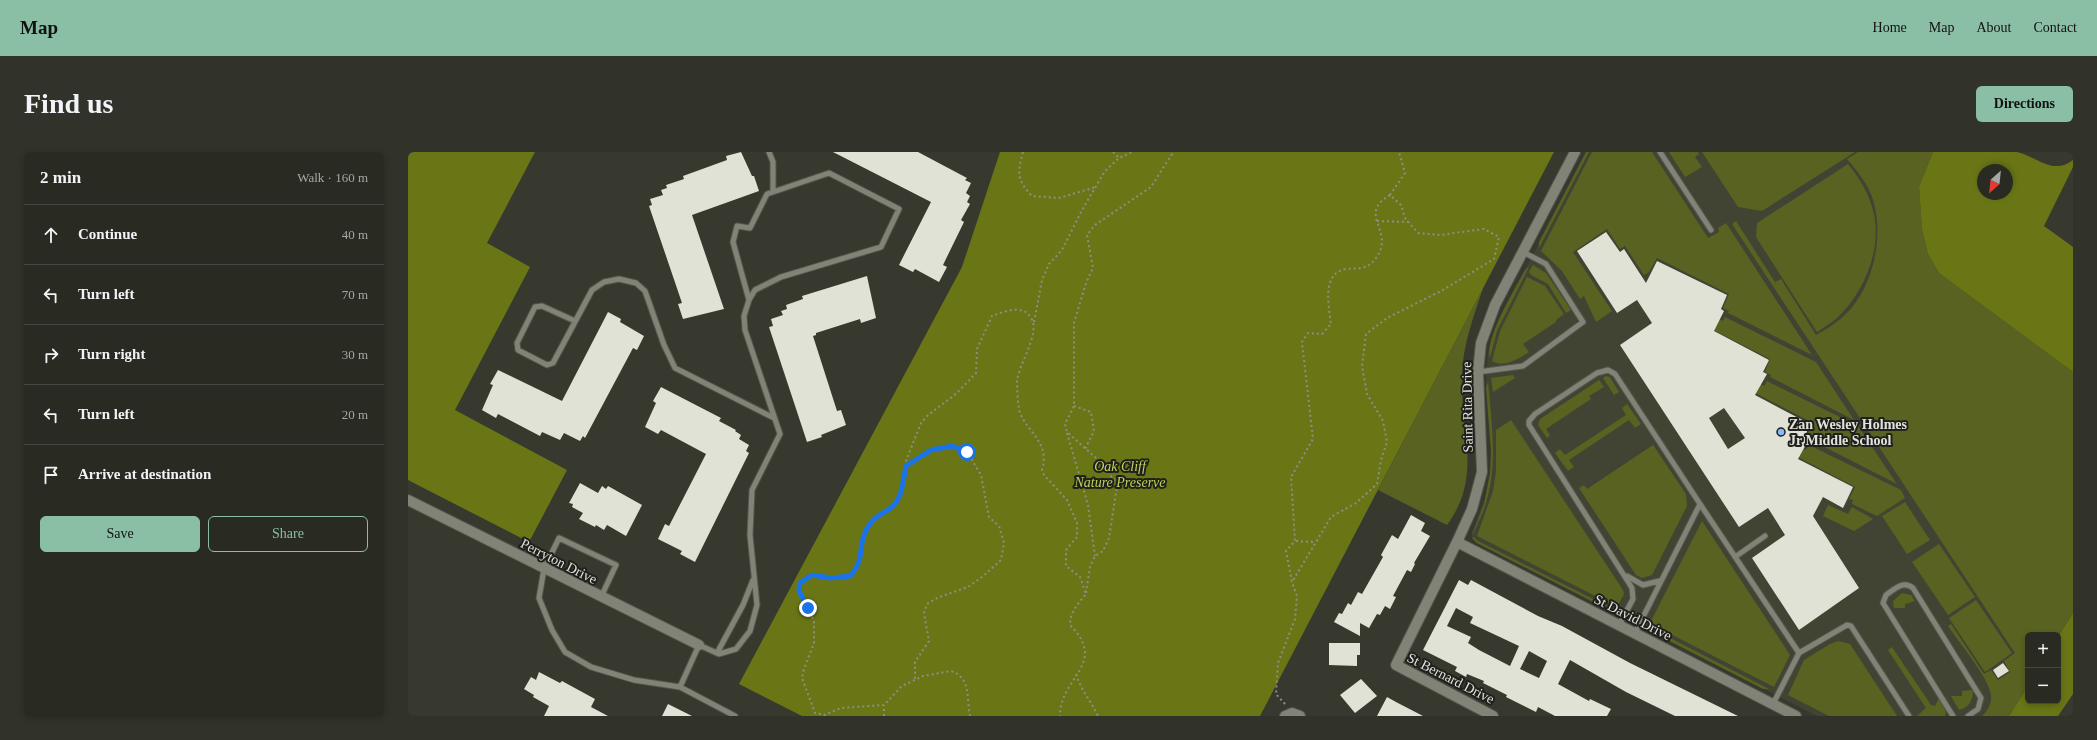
<!DOCTYPE html>
<meta charset="utf-8">
<style>
:root{--surface:#292b22;--page:#31332a;--text:#f1f3f6;--muted:#a5a7a5;--line:#454740;--accent:#8abfa5}
body{margin:0;font-family:"Times New Roman",serif;background:var(--page);color:var(--text)}
.controls{position:absolute;right:12px;bottom:12px;display:grid;overflow:hidden;border-radius:6px;box-shadow:0 2px 6px #0003}
.controls button{width:36px;height:36px;display:grid;place-items:center;padding:0;border:0;border-bottom:1px solid var(--line);background:var(--surface);color:var(--text);font:20px sans-serif}
.compass{position:absolute;left:1569px;top:12px;width:36px;height:36px;border-radius:50%;background:var(--surface);box-shadow:0 2px 6px #0003;rotate:207deg}
.stop{position:absolute;width:12px;height:12px;margin:-9px;border:3px solid #1a73e8;border-radius:50%;background:#fff}
.stop.end{background:#1a73e8;border-color:#fff;box-shadow:0 1px 4px #0008}
.list{margin:0;padding:0;list-style:none}
h2{display:flex;justify-content:space-between;align-items:center;height:52px;margin:0;padding:0 16px;font-size:17px}
h2 small{font-size:13px;font-weight:400;color:var(--muted)}
.list li{display:grid;grid-template-columns:26px 1fr auto;gap:12px;align-items:center;box-sizing:border-box;height:60px;padding:0 16px;border-top:1px solid var(--line)}
.list b{display:block;font-size:15px;white-space:nowrap}
.list em{font-size:13px;font-style:normal;color:var(--muted)}
.actions{display:flex;gap:8px;padding:12px 16px}
.actions a{flex:1;padding:9px 0;border:1px solid var(--accent);border-radius:6px;text-align:center;font-size:14px;color:var(--accent)}
.actions .main{background:var(--accent);color:#111}
.icon{flex:none;width:22px;height:22px;fill:none;stroke:currentColor;stroke-width:2;stroke-linecap:round;stroke-linejoin:round}
.map{position:relative;flex:none;width:1665px;height:564px;overflow:hidden;border-radius:6px}
header{display:flex;align-items:center;gap:24px;box-sizing:border-box;height:56px;padding:0 20px;background:var(--accent);color:#111}
header strong{font-size:19px}
nav{display:flex;gap:22px;margin-inline-start:auto;font-size:14px}
.intro{display:flex;align-items:center;justify-content:space-between;box-sizing:border-box;height:96px;padding:0 24px}
h1{margin:0;font-size:28px}
.button{padding:10px 18px;border-radius:6px;background:var(--accent);color:#111;font-size:14px;font-weight:700}
main{display:flex;gap:24px;padding:0 24px}
aside{flex:1;background:var(--surface);border-radius:6px;box-shadow:0 2px 6px #0003}
.map>svg:first-child{display:block}
</style>
<header>
<strong>Map</strong>
<nav><a>Home</a><a>Map</a><a>About</a><a>Contact</a></nav>
</header>
<div class="intro"><h1>Find us</h1><a class="button">Directions</a></div>
<main>
<aside>
<h2>2 min<small>Walk · 160 m</small></h2>
<ul class="list">
<li><svg class="icon" aria-label="ahead" viewBox="0 0 24 24"><path d="M12 20V5M6 11l6-6 6 6"/></svg><div><b>Continue</b></div><em>40 m</em></li>
<li><svg class="icon" aria-label="left" viewBox="0 0 24 24"><path d="M17 20v-9H6M10 6l-5 5 5 5"/></svg><div><b>Turn left</b></div><em>70 m</em></li>
<li><svg class="icon" aria-label="right" viewBox="0 0 24 24"><path d="M7 20v-9h11M14 6l5 5-5 5"/></svg><div><b>Turn right</b></div><em>30 m</em></li>
<li><svg class="icon" aria-label="left" viewBox="0 0 24 24"><path d="M17 20v-9H6M10 6l-5 5 5 5"/></svg><div><b>Turn left</b></div><em>20 m</em></li>
<li><svg class="icon" aria-label="arrive" viewBox="0 0 24 24"><path d="M6 21V4h12l-3 4 3 4H6"/></svg><div><b>Arrive at destination</b></div></li>
</ul>
<div class="actions"><a class="main">Save</a><a>Share</a></div>
</aside>
<div class="map">
<svg width="1665" height="564" viewBox="0 0 1665 564">
<rect width="100%" height="100%" fill="#37392e"/>
<path fill="#414433" d="M 1178,0 L 1525,0 L 1511,35 L 1514,77 L 1531,121 L 1665,220 L 1665,461 L 1650,485 L 1650,483 L 1620,483 L 1620,534 L 1601,564 L 1409,564 L 1069,391 L 1064,386 L 1064,380 L 1077,346 L 1084,307 L 1078,235 L 1080,200 L 1093,164 Z"/>
<path fill="#596221" d="M 1178,0 L 1181,0 L 1131,96 L 1131,90 Z
M 1184,0 L 1244,0 L 1300,86 L 1311,80 L 1310,76 L 1318,71 L 1404,203 L 1320,161 L 1321,159 L 1315,156 L 1321,142 L 1249,106 L 1241,120 L 1236,123 L 1217,94 L 1212,97 L 1199,77 L 1165,100 L 1204,159 L 1188,170 L 1176,144 L 1172,147 L 1154,119 L 1133,99 Z
M 1261,0 L 1290,0 L 1291,2 L 1287,5 L 1294,15 L 1277,25 Z
M 1294,0 L 1447,0 L 1354,59 L 1330,55 Z
M 1450,0 L 1525,0 L 1511,35 L 1514,77 L 1520,102 L 1531,121 L 1665,220 L 1665,461 L 1650,485 L 1650,483 L 1620,483 L 1620,534 L 1601,564 L 1574,564 C 1580,559 1584,551 1583,543 C 1580,524 1551,491 1540,474 L 1543,472 L 1576,522 L 1583,518 L 1590,528 L 1602,520 L 1596,509 L 1607,501 L 1324,72 L 1328,69 L 1367,130 L 1373,127 L 1408,183 C 1416,178 1424,174 1431,168 C 1464,143 1477,86 1465,48 C 1461,33 1449,19 1439,7 Z
M 1440,12 C 1449,23 1457,35 1462,49 C 1478,88 1459,138 1429,166 C 1423,171 1416,175 1409,180 L 1348,85 L 1349,71 Z
M 1125,113 L 1138,121 L 1163,158 L 1158,161 L 1140,132 L 1123,123 L 1121,120 Z
M 1121,115 L 1089,179 L 1082,206 C 1076,187 1107,137 1117,118 Z
M 1119,125 L 1137,134 L 1156,162 L 1148,168 L 1148,170 L 1115,192 L 1121,200 C 1111,207 1096,216 1084,209 L 1092,179 Z
M 1075,136 C 1066,164 1055,192 1054,222 C 1051,275 1076,323 1039,373 L 970,338 Z
M 1289,156 L 1315,169 L 1317,165 L 1408,210 L 1446,268 L 1362,225 L 1363,223 L 1357,220 L 1362,207 L 1284,167 Z
M 1331,222 L 1356,234 L 1359,229 L 1450,274 L 1489,332 L 1403,288 L 1404,285 L 1399,283 L 1405,271 L 1326,230 Z
M 1105,223 L 1107,226 L 1085,240 L 1083,226 Z
M 1198,224 L 1202,225 L 1211,240 L 1206,243 L 1195,226 Z
M 1191,228 L 1196,235 L 1181,244 L 1183,247 L 1138,277 L 1142,283 L 1139,286 L 1130,273 L 1132,267 Z
M 1080,230 C 1084,277 1092,322 1072,367 C 1069,372 1067,380 1064,383 L 1076,352 L 1082,322 L 1083,300 L 1078,235 Z
M 1219,252 L 1233,272 L 1227,276 L 1221,268 L 1161,308 L 1166,315 L 1160,319 L 1147,301 L 1152,297 L 1157,303 L 1218,263 L 1214,256 Z
M 1103,268 L 1215,438 L 1216,442 L 1209,455 L 1069,384 L 1085,339 L 1088,320 L 1088,278 Z
M 1372,285 L 1398,298 L 1401,293 L 1493,338 L 1497,346 L 1469,364 L 1444,352 L 1445,348 L 1441,347 L 1447,335 L 1369,294 Z
M 1245,293 L 1278,342 L 1279,354 L 1244,423 L 1234,426 L 1228,423 L 1171,336 L 1176,333 L 1179,337 Z
M 1497,350 L 1522,388 L 1499,402 L 1474,364 Z
M 1420,353 L 1440,362 L 1444,355 L 1465,367 L 1446,379 L 1415,364 Z
M 1294,369 L 1382,503 L 1366,535 L 1243,472 L 1244,467 Z
M 1066,385 L 1070,389 L 1207,458 L 1199,457 L 1069,391 L 1064,386 Z
M 1531,392 L 1567,445 L 1540,463 L 1504,410 Z
M 1494,441 L 1503,443 L 1507,449 L 1497,452 L 1497,456 L 1486,456 L 1485,449 Z
M 1568,448 L 1604,501 L 1577,520 L 1541,466 Z
M 1241,475 L 1361,537 L 1355,537 L 1242,479 Z
M 1430,489 L 1442,492 L 1489,564 L 1421,564 L 1380,543 L 1396,508 L 1422,492 Z
M 1484,495 L 1523,553 L 1527,554 L 1531,546 L 1538,558 L 1537,564 L 1509,564 L 1518,556 L 1480,498 Z
M 1565,538 C 1565,549 1561,555 1551,558 L 1543,544 L 1554,544 L 1554,539 Z"/>
<path fill="#6a7616" fill-rule="evenodd" d="M 0,0 L 127,0 L 79,91 L 122,115 L 47,258 L 159,318 L 121,390 L 0,328 Z
M 592,0 L 1146,0 L 852,564 L 394,564 L 331,532 L 554,115 Z
M 1525,0 L 1609,0 C 1628,4 1645,24 1665,8 L 1665,15 L 1636,74 L 1665,95 L 1665,220 L 1531,121 L 1520,102 L 1514,77 L 1511,35 ZM 1575,18 L 1599,18 L 1599,42 L 1575,42 Z
M 1665,461 L 1665,542 L 1650,564 L 1601,564 L 1620,534 L 1620,549 L 1650,549 L 1650,485 Z"/>
<path fill="#dfe2d4" fill-rule="evenodd" d="M 333,0 L 344,24 L 346,24 L 351,39 L 284,63 L 316,157 L 275,167 L 270,152 L 274,151 L 241,54 L 244,53 L 242,47 L 255,43 L 253,38 L 259,36 L 258,33 L 276,27 L 275,24 L 319,8 L 318,4 Z
M 425,0 L 510,0 L 559,26 L 557,28 L 563,31 L 558,41 L 562,44 L 559,50 L 562,52 L 553,68 L 556,70 L 535,113 L 539,115 L 531,130 L 507,117 L 505,120 L 491,113 L 523,50 Z
M 1198,80 L 1212,100 L 1216,97 L 1238,131 L 1249,109 L 1319,143 L 1313,157 L 1316,159 L 1306,179 L 1361,208 L 1355,220 L 1359,222 L 1347,243 L 1402,272 L 1397,284 L 1401,287 L 1390,307 L 1445,335 L 1435,356 L 1415,345 L 1405,364 L 1451,436 L 1391,478 L 1344,406 L 1377,383 L 1360,356 L 1331,375 L 1212,193 L 1244,171 L 1229,148 L 1209,161 L 1169,99 ZM 1316,256 L 1337,286 L 1320,297 L 1301,266 Z
M 459,124 L 468,166 L 453,171 L 452,167 L 408,181 L 408,183 L 405,184 L 429,259 L 433,258 L 438,273 L 413,283 L 414,285 L 399,290 L 361,175 L 365,174 L 363,167 L 375,163 L 373,159 L 379,157 L 378,153 L 395,147 L 394,144 Z
M 200,160 L 213,167 L 212,170 L 236,184 L 229,198 L 225,196 L 177,286 L 175,284 L 172,289 L 156,281 L 152,288 L 134,280 L 132,284 L 90,262 L 88,266 L 74,258 L 85,233 L 82,232 L 90,218 L 154,249 Z
M 253,235 L 313,266 L 311,269 L 328,278 L 327,279 L 333,283 L 331,287 L 341,293 L 338,299 L 341,301 L 287,410 L 272,402 L 274,399 L 250,387 L 257,372 L 261,374 L 298,302 L 253,278 L 250,282 L 237,275 L 248,251 L 245,249 Z
M 172,331 L 190,341 L 194,334 L 198,337 L 200,334 L 234,353 L 218,384 L 199,373 L 196,378 L 188,373 L 187,375 L 171,367 L 175,361 L 164,355 L 165,352 L 161,351 Z
M 1003,363 L 1017,371 L 1013,379 L 1022,384 L 1006,411 L 1007,412 L 1003,420 L 999,418 L 985,444 L 988,445 L 982,457 L 977,454 L 972,463 L 969,462 L 961,476 L 952,471 L 952,484 L 926,470 L 931,461 L 934,462 L 940,451 L 943,453 L 950,440 L 954,442 L 975,405 L 973,403 L 984,383 L 990,387 Z
M 1051,428 L 1060,433 L 1063,428 L 1130,464 L 1154,474 L 1222,511 L 1330,564 L 1267,564 L 1218,540 L 1162,508 L 1150,532 L 1181,549 L 1182,547 L 1203,557 L 1199,564 L 1147,564 L 1130,555 L 1128,560 L 1098,545 L 1099,543 L 1075,531 L 1076,529 L 1059,522 L 1058,525 L 1047,519 L 1049,515 L 1015,498 ZM 1048,456 L 1065,465 L 1062,471 L 1111,494 L 1102,514 L 1071,498 L 1060,491 L 1063,485 L 1039,474 ZM 1121,499 L 1139,509 L 1131,526 L 1112,517 Z
M 921,491 L 952,491 L 952,503 L 949,503 L 949,514 L 921,513 Z
M 1595,511 L 1601,519 L 1590,526 L 1585,518 Z
M 131,520 L 152,531 L 154,529 L 187,547 L 183,555 L 200,564 L 136,564 L 141,554 L 125,545 L 126,543 L 116,537 L 123,525 L 128,528 Z
M 953,527 L 969,544 L 947,561 L 932,543 Z
M 979,545 L 988,550 L 1015,564 L 969,564 Z
M 260,552 L 284,564 L 254,564 Z"/>
<g fill="none" stroke-linecap="round" stroke-linejoin="round">
<g stroke="#54564d" stroke-width="7">
<path id="service" d="M 361,0 L 365,10 L 365,38
M 1252,0 L 1303,78
M 167,169 L 134,154 L 127,155 L 109,191 L 110,198 L 139,213 L 145,211 L 184,138 L 196,130 L 211,127 L 228,131 L 237,139 L 256,193 L 267,216 L 366,266
M 1070,220 L 1115,214 L 1175,170 L 1138,112 L 1115,100
M 1292,352 L 1391,501
M 1327,405 L 1357,384
M 1219,424 L 1235,433 L 1251,429
M 193,445 L 208,413 L 151,386 L 136,417 L 131,446 L 144,478 L 157,500 L 183,515 L 226,528 L 272,535 L 291,493 L 311,502 L 328,497 L 342,479 L 349,453 L 342,383 L 344,338 L 372,282 L 337,178 L 336,164 L 341,148 L 347,138 L 373,125 L 473,95 L 491,57 L 421,21 L 359,42 L 342,76 L 329,74 L 325,90 L 341,148
M 1211,473 L 1225,447 L 1224,436 L 1121,273 L 1121,269 L 1127,262 L 1189,221 L 1200,218 L 1207,222 L 1292,352 L 1227,481
M 309,501 L 335,453 L 345,428
M 272,535 L 327,564
M 1365,552 L 1391,501 L 1439,473 L 1443,474 L 1501,564
M 1545,564 L 1475,451 L 1478,443 C 1487,437 1495,428 1505,436 L 1573,546 L 1570,557 L 1560,564"/>
</g>
<g stroke="#54564d" stroke-width="12">
<path id="minor" d="M 0,348 L 291,493
M 1049,390 L 1388,564
M 1085,564 L 988,513 L 1049,390 L 1064,357 L 1074,320 L 1070,220 L 1073,191 L 1087,153 L 1167,0"/>
</g>
<g stroke="#54564d" stroke-width="12">
<path id="tertiary" d="M 877,564 L 884,561 L 892,564"/>
</g>
<path stroke="#8c8e85" stroke-width="2" stroke-dasharray="2 3" stroke-linecap="butt" d="M 615,0 C 609,21 609,28 624,44 L 651,46 L 688,35
M 705,0 L 711,6
M 982,43 L 997,21 L 991,0
M 969,69 L 1000,70
M 626,170 L 634,128 L 641,112 L 654,98 L 674,58 L 697,19 L 711,6 L 724,0
M 666,254 L 683,260 L 686,279 L 677,297
M 659,281 L 680,353 L 687,404
M 498,313 L 523,298 L 544,294 L 559,300 L 573,323 L 581,365 L 591,374 L 596,391 L 593,408 L 574,425 L 560,435 L 531,445 L 519,452 L 516,461 L 521,489 L 507,510 L 507,529
M 888,389 L 906,390
M 678,441 L 682,415 L 687,404 L 695,399 L 701,386 L 709,334 L 697,314 L 659,280 L 657,272 L 666,254 L 666,171 L 678,131 L 685,116 L 679,83 L 687,73 L 743,35 L 764,2 L 763,0
M 668,522 C 673,538 683,549 690,564
M 877,552 L 868,542 L 870,511 L 887,467 L 889,444 L 884,430 L 878,399 L 887,389 L 883,325 L 905,287 L 894,190 L 900,181 L 914,182 L 923,172 C 921,155 913,121 938,117 C 950,116 960,118 968,106 C 988,79 948,63 982,43 L 993,53 L 997,66 L 1010,81 L 1032,83 L 1076,77 L 1091,85 L 1086,107 L 1035,138 L 979,166 L 958,182 L 954,214 L 959,242 L 975,269 L 979,290 L 973,308 L 969,332 L 948,351 L 923,365 L 884,430
M 476,564 L 476,553
M 562,564 C 558,547 564,526 543,519 L 515,524 L 494,534 L 476,553 L 433,556 L 416,563 L 407,561 L 394,526 L 396,517 L 406,491 L 406,469 L 390,435 C 398,419 410,426 423,426 C 430,426 436,424 442,424 L 452,411 L 455,387 L 460,374 L 468,364 L 484,354 L 492,342 L 498,309 L 513,271 L 519,264 L 549,241 L 568,221 L 569,197 L 584,164 C 595,160 615,151 623,166 C 633,181 610,213 609,230 C 609,236 610,256 612,261 C 621,282 642,291 634,318 L 636,323 L 659,348 L 669,371 L 669,385 L 658,398 L 658,414 L 672,425 L 678,442 C 670,452 662,460 662,473 C 701,512 651,526 652,564"/>
<use href="#service" stroke="#818377" stroke-width="5"/>
<use href="#minor" stroke="#818377" stroke-width="10"/>
<use href="#tertiary" stroke="#818377" stroke-width="10"/>
</g>
<g fill="none" stroke-linecap="round" stroke-linejoin="round">
<path stroke="#1a73e8" stroke-width="5" d="M 400,456 L 391,439 L 392,431 L 404,423 L 423,426 L 442,424 C 458,406 449,397 458,378 C 466,363 473,364 485,354 C 495,344 495,327 498,314 L 523,298 L 544,294 L 559,300"/>
</g>
<circle fill="#86bbfb" stroke="#1f201b" stroke-width="1.5" cx="1373" cy="280" r="4"/>
<g text-anchor="middle" stroke-width="4" stroke-linejoin="round" paint-order="stroke">
<g font-size="14" fill="#e0e2db" stroke="#1f201b">
<text transform="translate(1059 255) rotate(-91)" y="5">Saint Rita Drive</text>
<text transform="translate(151 409) rotate(27)" y="5">Perryton Drive</text>
<text transform="translate(1225 465) rotate(27)" y="5">St David Drive</text>
<text transform="translate(1043 526) rotate(27)" y="5">St Bernard Drive</text>
</g>
<g font-size="14" font-weight="bold" fill="#e0e2db" stroke="#1f201b" text-anchor="start">
<text x="1381" y="277">Zan Wesley Holmes<tspan x="1381" dy="16">Jr Middle School</tspan></text>
</g>
<g font-size="14" font-style="italic" fill="#c0d25b" stroke="#1f201b">
<text x="712" y="319">Oak Cliff<tspan x="712" dy="16">Nature Preserve</tspan></text>
</g>
</g>
</svg>
<div class="controls">
<button>+</button>
<button>−</button>
</div>
<svg class="compass" viewBox="-18 -18 36 36"><path d="M0-13l5 13h-10z" fill="#e53935"/><path d="M0 13l5-13h-10z" fill="#a5a7a5"/></svg>
<div class="stop" style="left:559px;top:300px"></div>
<div class="stop end" style="left:400px;top:456px"></div>
</div>
</main>
